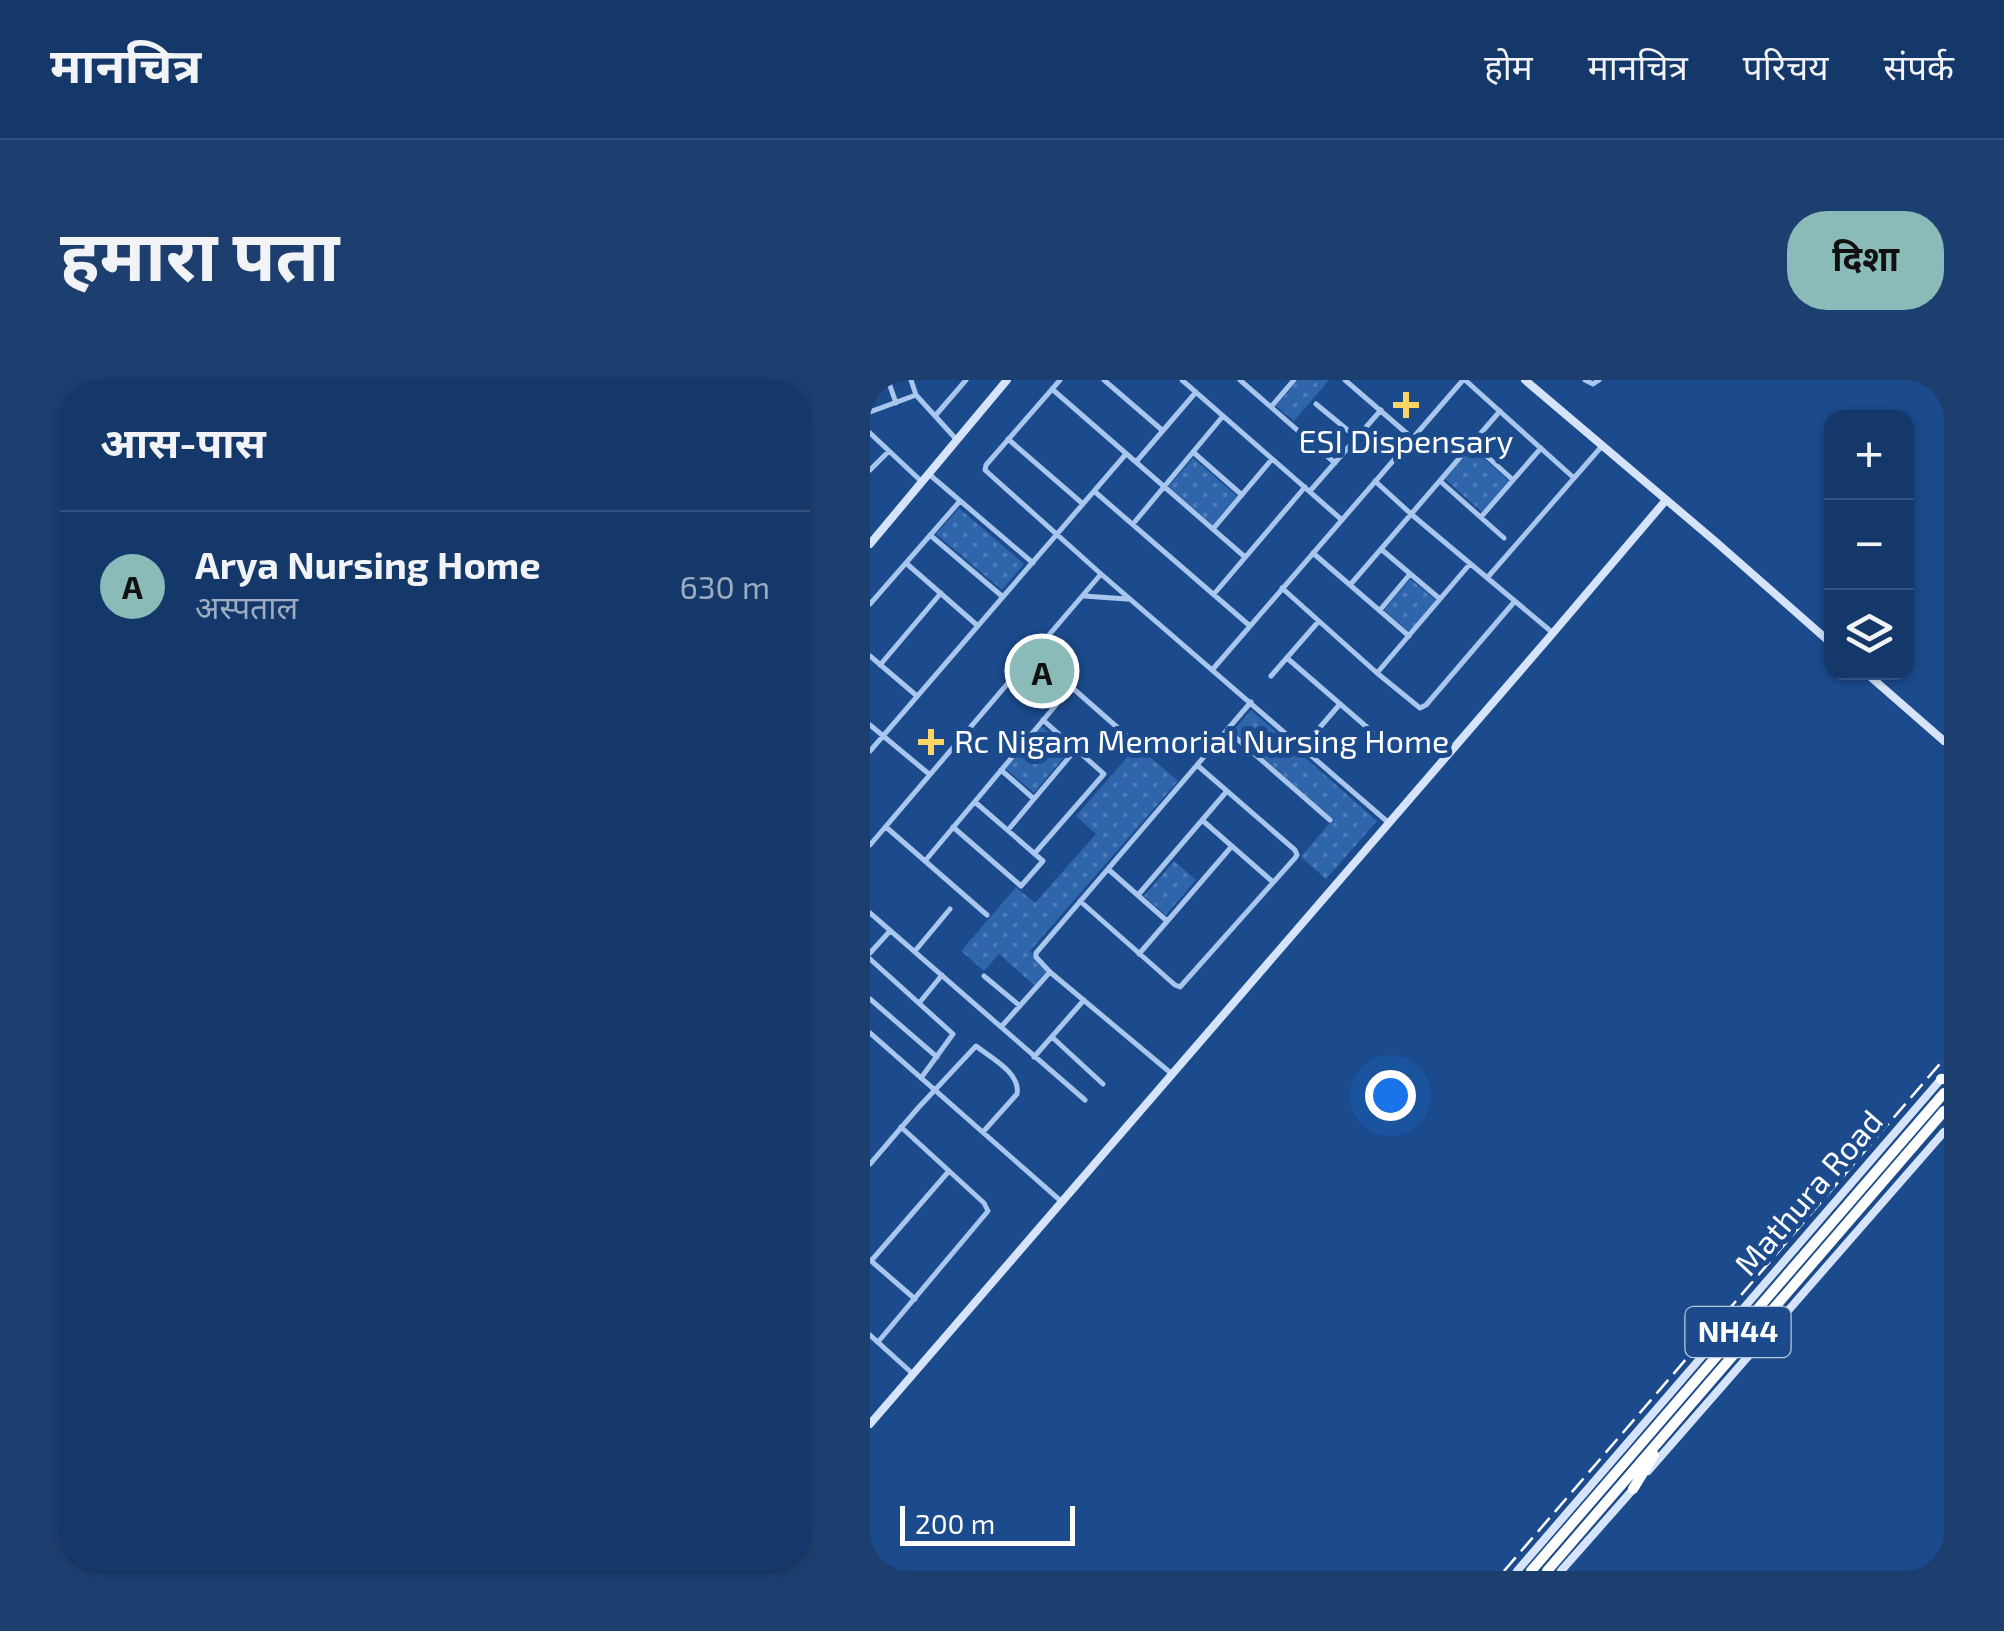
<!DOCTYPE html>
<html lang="hi">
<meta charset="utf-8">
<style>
:root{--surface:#14386a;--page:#1d3f70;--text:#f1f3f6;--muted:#9dacc1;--line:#33527e;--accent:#8bbbb9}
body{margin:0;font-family:"Exo 2","Noto Sans Devanagari",sans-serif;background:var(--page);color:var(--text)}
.controls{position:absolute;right:30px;top:30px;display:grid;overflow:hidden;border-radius:20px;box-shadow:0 2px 8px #0004}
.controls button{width:90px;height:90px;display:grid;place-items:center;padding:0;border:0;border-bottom:2px solid var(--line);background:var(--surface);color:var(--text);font:50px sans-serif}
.scale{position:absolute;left:30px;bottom:25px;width:175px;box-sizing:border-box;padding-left:10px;border:5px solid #fff;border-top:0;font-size:28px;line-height:35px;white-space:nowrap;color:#fff;-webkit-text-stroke:8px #1b4b8d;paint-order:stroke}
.you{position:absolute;left:520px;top:715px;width:35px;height:35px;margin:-25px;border:8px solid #fff;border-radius:50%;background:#1a73e8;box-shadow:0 0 0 15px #1a73e833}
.badge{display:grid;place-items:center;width:65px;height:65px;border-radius:50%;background:var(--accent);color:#111;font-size:32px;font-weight:700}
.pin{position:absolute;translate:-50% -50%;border:5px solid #fff;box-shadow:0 2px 10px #0006}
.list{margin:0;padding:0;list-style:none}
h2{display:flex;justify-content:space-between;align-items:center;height:130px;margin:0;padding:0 40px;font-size:42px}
h2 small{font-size:32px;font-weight:400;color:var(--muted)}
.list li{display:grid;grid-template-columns:65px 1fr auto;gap:30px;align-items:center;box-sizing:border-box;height:150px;padding:0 40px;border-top:2px solid var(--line)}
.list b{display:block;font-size:38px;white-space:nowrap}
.list p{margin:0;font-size:32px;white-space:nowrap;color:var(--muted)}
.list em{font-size:32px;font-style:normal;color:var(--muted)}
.icon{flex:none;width:55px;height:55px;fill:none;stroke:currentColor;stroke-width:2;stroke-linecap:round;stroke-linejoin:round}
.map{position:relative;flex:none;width:1074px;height:1191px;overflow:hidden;border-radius:40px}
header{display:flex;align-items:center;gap:60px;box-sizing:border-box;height:140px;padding:0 50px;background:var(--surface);border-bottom:2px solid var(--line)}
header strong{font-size:48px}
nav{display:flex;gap:55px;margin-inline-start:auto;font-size:35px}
.intro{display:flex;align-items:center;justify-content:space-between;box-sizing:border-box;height:240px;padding:0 60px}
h1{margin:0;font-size:70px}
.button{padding:25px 45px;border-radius:40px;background:var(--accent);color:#111;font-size:35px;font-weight:700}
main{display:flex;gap:60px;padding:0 60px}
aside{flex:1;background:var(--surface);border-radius:40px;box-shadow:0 2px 8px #0004}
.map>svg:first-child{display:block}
</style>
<header>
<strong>मानचित्र</strong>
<nav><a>होम</a><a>मानचित्र</a><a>परिचय</a><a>संपर्क</a></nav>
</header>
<div class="intro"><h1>हमारा पता</h1><a class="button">दिशा</a></div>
<main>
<aside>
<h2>आस-पास<small></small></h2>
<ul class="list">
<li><span class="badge">A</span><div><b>Arya Nursing Home</b><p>अस्पताल</p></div><em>630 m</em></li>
</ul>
</aside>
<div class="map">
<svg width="1074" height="1191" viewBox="0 0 1074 1191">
<defs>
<pattern id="park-dots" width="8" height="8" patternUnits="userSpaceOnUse" patternTransform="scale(2.5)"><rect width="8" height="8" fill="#2e65ab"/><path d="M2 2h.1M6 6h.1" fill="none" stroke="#4d7cb8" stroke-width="1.8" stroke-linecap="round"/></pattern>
</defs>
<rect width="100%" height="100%" fill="#1b4b8d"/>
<path fill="url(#park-dots)" d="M 428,0 L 459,0 L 424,41 L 406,26 Z
M 602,68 L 639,101 L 612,132 L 575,99 Z
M 323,78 L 367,116 L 343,145 L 298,107 Z
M 89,128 L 154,184 L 132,210 L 66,154 Z
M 540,199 L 566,220 L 539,252 L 514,230 Z
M 381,330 L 507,441 L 456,499 L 431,477 L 463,439 L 363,351 Z
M 171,346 L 200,370 L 164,413 L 136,389 Z
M 267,366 L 308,401 L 160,571 L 179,588 L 164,605 L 129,574 L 114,591 L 91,571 L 146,507 L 165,523 L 226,454 L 206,436 Z
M 304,481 L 326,500 L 296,535 L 274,516 Z"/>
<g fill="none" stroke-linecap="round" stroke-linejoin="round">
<path stroke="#a8c6ee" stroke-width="5" d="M 18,0 L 26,23
M 41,0 L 46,15 L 86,59
M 190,0 L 116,85 L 115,90 L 231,194 L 519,443
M 234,0 L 292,50
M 312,0 L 472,140
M 370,0 L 465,83
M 475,0 L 541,57
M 595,0 L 704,98
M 715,0 L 723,4 L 729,0
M 182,9 L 375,177
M 446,24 L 486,57
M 401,27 L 424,0
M 0,32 L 46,15
M 65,36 L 96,0
M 0,53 L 51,101
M 138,59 L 213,124
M 602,63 L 643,100
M 323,72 L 372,115
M 266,82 L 326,12
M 0,90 L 19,71
M 60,95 L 163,183
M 505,101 L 541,134 L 683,253
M 570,101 L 634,158
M 224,111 L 380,246
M 440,111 L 511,30
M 611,137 L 671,68
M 263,144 L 353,36
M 343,149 L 402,79
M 60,155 L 133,217
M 511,169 L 570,219
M 443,173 L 539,256
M 36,183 L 108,246
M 617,198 L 732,66
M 480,205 L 630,31
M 412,208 L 507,293 L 550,328 L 556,325 L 645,221
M 344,214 L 435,107
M 214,216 L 257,219
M 0,224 L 90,121
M 510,230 L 540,194
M 164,274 L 265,363
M 0,276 L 47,316
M 417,278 L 521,368
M 10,285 L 71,213
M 343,289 L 593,0
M 507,293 L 599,185
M 401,296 L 448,242
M 0,345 L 59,394
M 357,350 L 460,440
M 433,367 L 470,324
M 0,371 L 256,74
M 131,390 L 164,419
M 332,440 L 403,502
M 16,447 L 117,535
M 83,447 L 151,506 L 173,481 L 105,422
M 138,450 L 206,369
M 0,465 L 231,194
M 165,473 L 234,394 L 173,340
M 55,481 L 201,307
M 238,489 L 297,541
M 268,515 L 357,411
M 210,521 L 305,605 L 310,607 L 425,478 L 427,475 L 425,470 L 327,385
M 0,533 L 215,720
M 45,571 L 80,529
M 0,573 L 20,551
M 269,574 L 362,466
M 0,579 L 83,654 L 51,698
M 114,596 L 150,626
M 0,619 L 67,677
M 50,622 L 72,595
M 131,647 L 179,593
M 0,653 L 192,822
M 182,657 L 233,704
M 164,677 L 214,620
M 302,694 L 180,592 L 166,577 L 166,573 L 381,322
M 0,784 L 48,728 L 106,666 C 121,678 151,693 147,714 L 113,752
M 0,880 L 45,919
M 1,881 L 79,791
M 0,955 L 43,994
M 8,962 L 118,831 L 114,823 L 31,747"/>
<path stroke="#d5e4fa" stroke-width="8" d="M 655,0 L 846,162 L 962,264
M 0,164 L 137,0
M 995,292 L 1074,361
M 0,1044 L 683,253 L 796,120
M 778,1091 L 1074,752
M 647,1191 L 1072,698
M 691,1191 L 766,1106"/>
<path stroke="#fff" stroke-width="10" d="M 1071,699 L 1074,699
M 763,1109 L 784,1075
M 661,1191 L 1074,713
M 677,1191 L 1074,731"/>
<path stroke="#fff" stroke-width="2.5" stroke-dasharray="18 8" stroke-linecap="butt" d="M 634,1191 L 1074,679"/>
</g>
<g fill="#fed465" stroke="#1b4b8d" stroke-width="4">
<path d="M531 10h10v10h10v10h-10v10h-10v-10h-10v-10h10z"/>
<path d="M56 347h10v10h10v10h-10v10h-10v-10h-10v-10h10z"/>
</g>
<g text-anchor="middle" stroke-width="10" stroke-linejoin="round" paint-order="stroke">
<rect fill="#1b4b8d" stroke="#bbc9dd" stroke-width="2.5" x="815.5" y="927" width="105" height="50" rx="8"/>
<g font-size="30" font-weight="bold" fill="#fff">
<text x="868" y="962">NH44</text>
</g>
<g font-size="32" fill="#fff" stroke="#1b4b8d">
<text x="536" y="73">ESI Dispensary</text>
<text x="84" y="373" text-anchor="start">Rc Nigam Memorial Nursing Home</text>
</g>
<g font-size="32" fill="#fff" stroke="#1b4b8d">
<text transform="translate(939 813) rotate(-49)" y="11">Mathura Road</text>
</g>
</g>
</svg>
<div class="controls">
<button>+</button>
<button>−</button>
<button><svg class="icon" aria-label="layers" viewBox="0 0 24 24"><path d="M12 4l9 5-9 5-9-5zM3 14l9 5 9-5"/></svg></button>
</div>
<div class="scale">200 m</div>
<div class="you"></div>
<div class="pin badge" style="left:172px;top:291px">A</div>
</div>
</main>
